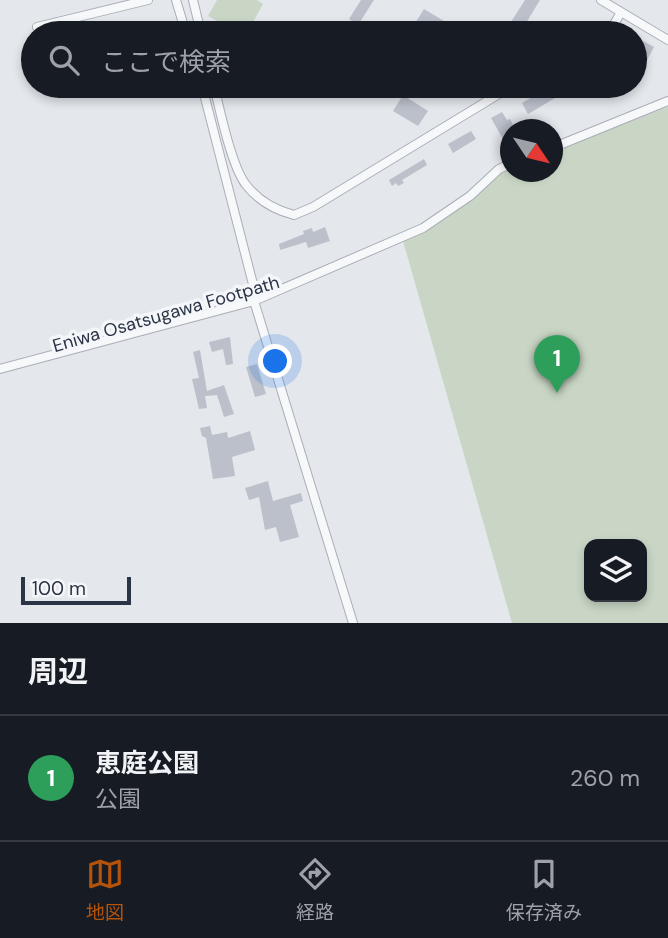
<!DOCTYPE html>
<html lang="ja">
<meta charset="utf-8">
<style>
:root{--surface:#171b24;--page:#242831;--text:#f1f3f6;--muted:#9ea1a6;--line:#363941;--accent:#b45309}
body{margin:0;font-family:"DM Sans","Noto Sans JP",sans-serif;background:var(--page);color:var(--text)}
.controls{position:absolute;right:21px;bottom:21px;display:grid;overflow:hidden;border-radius:14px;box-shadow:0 4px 10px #0003}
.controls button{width:63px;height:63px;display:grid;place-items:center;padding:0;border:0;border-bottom:2px solid var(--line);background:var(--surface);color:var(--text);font:35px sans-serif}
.compass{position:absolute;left:500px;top:119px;width:63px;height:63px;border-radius:50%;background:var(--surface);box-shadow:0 4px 10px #0003;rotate:125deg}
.scale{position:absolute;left:21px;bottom:18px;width:110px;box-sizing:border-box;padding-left:7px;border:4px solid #2b3445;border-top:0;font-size:19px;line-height:24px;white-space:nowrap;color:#2b3445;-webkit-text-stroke:5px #f4f6f9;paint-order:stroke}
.you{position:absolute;left:276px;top:362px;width:24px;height:24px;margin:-18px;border:5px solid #fff;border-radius:50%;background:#1a73e8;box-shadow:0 0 0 10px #1a73e833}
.badge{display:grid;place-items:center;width:46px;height:46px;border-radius:50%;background:var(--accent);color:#fff;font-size:23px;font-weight:700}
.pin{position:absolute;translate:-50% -58px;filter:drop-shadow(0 2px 4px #0008)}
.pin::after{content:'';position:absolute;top:37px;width:24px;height:21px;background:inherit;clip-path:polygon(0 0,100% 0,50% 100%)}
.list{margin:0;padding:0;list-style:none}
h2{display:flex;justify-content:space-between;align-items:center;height:91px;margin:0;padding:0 28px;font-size:30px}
h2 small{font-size:23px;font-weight:400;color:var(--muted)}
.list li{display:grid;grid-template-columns:46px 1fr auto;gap:21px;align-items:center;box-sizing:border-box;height:126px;padding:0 28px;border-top:2px solid var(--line)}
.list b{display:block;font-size:26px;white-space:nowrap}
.list p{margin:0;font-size:23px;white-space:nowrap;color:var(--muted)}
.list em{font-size:23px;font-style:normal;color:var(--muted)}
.icon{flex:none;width:38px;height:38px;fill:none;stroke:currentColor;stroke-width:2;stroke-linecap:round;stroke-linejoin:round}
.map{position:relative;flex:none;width:668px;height:623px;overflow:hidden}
.search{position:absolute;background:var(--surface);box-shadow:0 4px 10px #0003;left:21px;right:21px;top:21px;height:77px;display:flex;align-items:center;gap:18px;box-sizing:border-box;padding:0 24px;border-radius:38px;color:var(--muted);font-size:26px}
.sheet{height:217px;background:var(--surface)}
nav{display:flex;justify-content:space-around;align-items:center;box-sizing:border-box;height:98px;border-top:2px solid var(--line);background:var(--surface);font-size:19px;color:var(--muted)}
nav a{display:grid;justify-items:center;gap:4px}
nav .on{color:var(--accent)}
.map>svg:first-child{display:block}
</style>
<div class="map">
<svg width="668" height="623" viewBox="0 0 668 623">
<rect width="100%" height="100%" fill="#e4e7ec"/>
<path fill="#c9d6c5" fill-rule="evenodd" d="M 217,0 L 257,0 L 263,4 L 247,33 L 239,33 L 208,16 Z
M 668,107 L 668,623 L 512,623 L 403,241 C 428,231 452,216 472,198 C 485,187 494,174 510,167 L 510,172 L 552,172 L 553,151 ZM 589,544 L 642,544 L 642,597 L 589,597 Z"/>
<path fill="#bbc0ca" d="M 361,0 L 374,0 L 358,25 L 349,19 Z
M 525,0 L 540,0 L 520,33 L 504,33 Z
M 424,9 L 464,33 L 409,33 Z
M 638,38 L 654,47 L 641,71 L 635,68 L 635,45 Z
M 551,86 L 557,97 L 528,114 L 522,103 Z
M 403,95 L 428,111 L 418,126 L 393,111 Z
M 502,112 L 507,120 L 510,119 L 516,130 L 510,130 L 510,134 L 503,139 L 491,118 Z
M 471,131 L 476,139 L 453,153 L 448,144 Z
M 424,159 L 427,165 L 402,180 L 404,183 L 398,186 L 396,183 L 392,186 L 389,180 Z
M 325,227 L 330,241 L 308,248 L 306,242 L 280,250 L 279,244 L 304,234 L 303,231 L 312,228 L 313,232 Z
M 230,337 L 233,364 L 226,365 L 223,349 L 212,352 L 209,342 Z
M 200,350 L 207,391 L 224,385 L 234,414 L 224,417 L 217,395 L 205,396 L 207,408 L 199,409 L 192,379 L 199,378 L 193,352 Z
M 257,364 L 266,394 L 255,397 L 246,367 Z
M 210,426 L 212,435 L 227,432 L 228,438 L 250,431 L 255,450 L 232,457 L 235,476 L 213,479 L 206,438 L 202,436 L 200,428 Z
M 268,481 L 273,501 L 301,493 L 303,501 L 290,505 L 299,537 L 280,542 L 276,527 L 265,530 L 259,497 L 249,500 L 245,488 Z"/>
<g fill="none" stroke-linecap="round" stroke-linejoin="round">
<g stroke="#a9aeb7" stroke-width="10">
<path id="minor" d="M 176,0 L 186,33
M 193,0 L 201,33
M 601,0 L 668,40
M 37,27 L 148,0
M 601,33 L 613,26 L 621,12
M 202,86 L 255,292 L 254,301 L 353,623
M 214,86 C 220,110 232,169 247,186 C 259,201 275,210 294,215 L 313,207 L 512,86
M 552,148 L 668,101
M 0,369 L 254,301 L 423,228 L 470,196 L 499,169 L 510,164"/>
</g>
<path stroke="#c2c5cb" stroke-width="2" stroke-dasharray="5 5" stroke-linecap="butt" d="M 132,325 L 234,298"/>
<use href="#minor" stroke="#f7f8fa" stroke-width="8"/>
</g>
<g text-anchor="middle" stroke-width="7" stroke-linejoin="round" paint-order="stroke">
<g font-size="18" fill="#2b3445" stroke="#f4f6f9">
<text transform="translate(166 314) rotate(-16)" y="6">Eniwa Osatsugawa Footpath</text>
</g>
</g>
</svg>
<div class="controls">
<button><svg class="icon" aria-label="layers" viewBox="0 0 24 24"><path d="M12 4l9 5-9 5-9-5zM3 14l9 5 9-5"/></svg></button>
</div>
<svg class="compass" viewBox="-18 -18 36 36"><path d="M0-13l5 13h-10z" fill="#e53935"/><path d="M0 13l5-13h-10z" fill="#9ea1a6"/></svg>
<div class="scale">100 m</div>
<div class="you"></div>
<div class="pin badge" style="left:557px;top:393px;background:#2e9e5b">1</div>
<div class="search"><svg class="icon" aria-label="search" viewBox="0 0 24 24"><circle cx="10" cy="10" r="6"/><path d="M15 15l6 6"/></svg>ここで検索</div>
</div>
<section class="sheet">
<h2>周辺<small></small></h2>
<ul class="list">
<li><span class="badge" style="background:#2e9e5b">1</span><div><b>恵庭公園</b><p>公園</p></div><em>260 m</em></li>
</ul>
</section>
<nav>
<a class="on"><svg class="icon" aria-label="map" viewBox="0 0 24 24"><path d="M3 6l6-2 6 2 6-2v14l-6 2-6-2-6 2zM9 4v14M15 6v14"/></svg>地図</a>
<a><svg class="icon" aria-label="directions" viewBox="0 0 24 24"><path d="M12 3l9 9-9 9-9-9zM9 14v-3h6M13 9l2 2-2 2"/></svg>経路</a>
<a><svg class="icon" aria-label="saved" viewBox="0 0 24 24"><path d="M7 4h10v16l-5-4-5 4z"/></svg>保存済み</a>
</nav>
